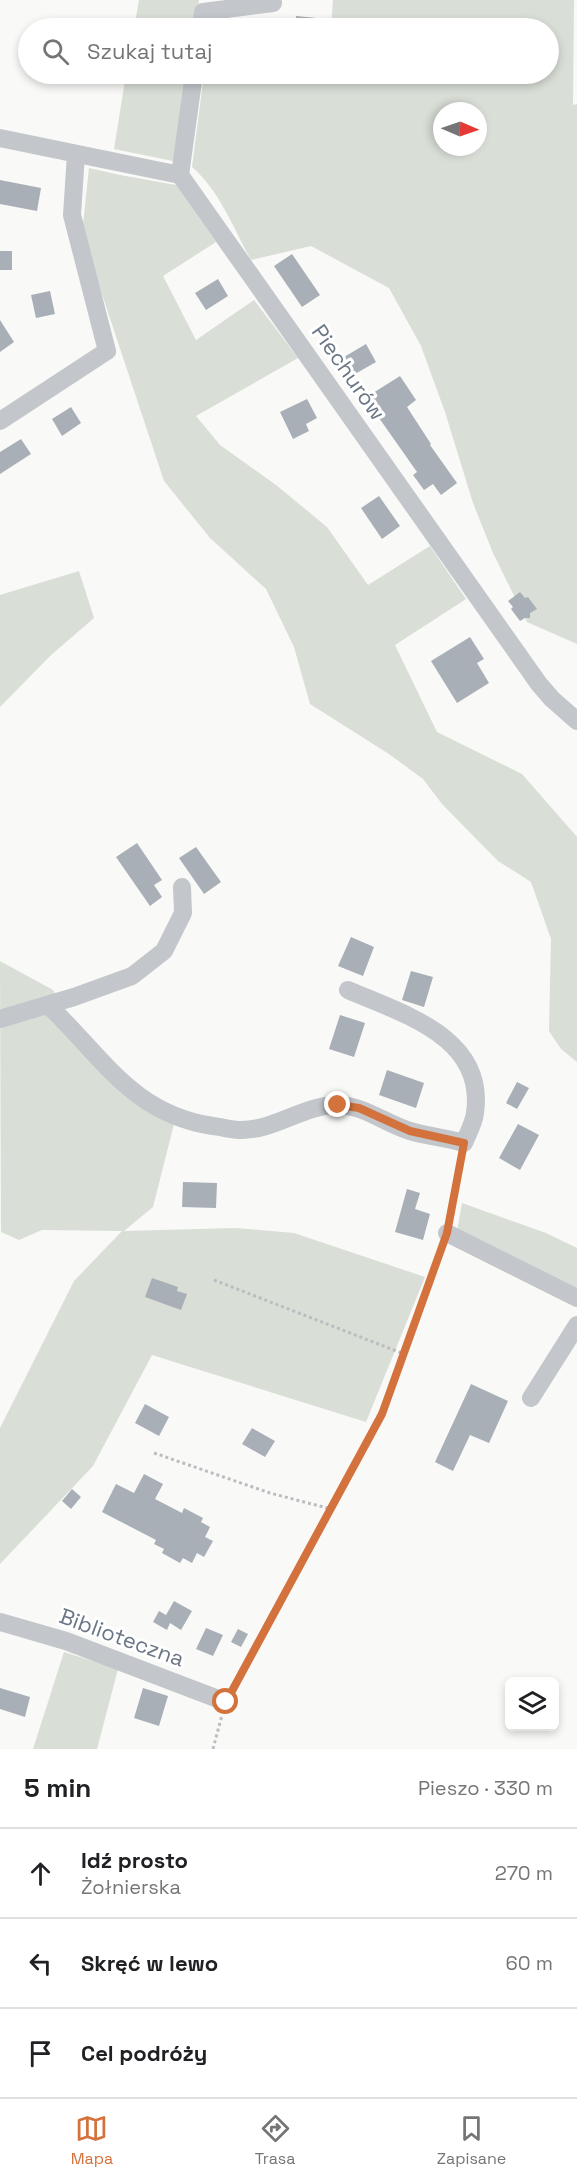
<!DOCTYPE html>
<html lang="pl">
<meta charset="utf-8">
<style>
:root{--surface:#fff;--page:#f6f6f6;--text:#202124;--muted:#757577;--line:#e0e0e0;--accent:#d3723d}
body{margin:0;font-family:"Space Grotesk",sans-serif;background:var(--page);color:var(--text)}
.controls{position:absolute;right:18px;bottom:18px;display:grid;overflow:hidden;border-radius:9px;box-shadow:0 3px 9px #0003}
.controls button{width:54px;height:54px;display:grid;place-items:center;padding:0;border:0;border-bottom:2px solid var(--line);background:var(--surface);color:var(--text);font:30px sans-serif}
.compass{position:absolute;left:433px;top:102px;width:54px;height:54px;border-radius:50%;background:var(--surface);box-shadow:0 3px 9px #0003;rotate:92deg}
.stop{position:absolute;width:18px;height:18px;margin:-14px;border:4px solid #d3723d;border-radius:50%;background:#fff}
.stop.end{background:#d3723d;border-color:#fff;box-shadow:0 2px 6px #0008}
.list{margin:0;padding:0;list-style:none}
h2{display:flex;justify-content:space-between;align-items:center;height:78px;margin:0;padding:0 24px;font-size:26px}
h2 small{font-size:20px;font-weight:400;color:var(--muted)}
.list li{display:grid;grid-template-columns:39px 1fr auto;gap:18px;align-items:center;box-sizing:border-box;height:90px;padding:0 24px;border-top:2px solid var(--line)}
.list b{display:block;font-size:22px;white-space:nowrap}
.list p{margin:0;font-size:20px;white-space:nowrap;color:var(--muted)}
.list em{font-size:20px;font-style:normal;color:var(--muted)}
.icon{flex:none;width:33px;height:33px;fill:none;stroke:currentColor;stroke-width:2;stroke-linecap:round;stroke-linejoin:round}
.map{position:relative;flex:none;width:577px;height:1749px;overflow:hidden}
.search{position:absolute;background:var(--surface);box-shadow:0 3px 9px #0003;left:18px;right:18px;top:18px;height:66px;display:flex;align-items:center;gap:15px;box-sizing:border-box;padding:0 21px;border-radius:33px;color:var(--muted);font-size:22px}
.sheet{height:348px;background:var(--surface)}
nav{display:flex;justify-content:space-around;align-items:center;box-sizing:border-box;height:84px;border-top:2px solid var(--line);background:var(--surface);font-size:16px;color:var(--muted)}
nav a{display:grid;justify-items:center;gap:3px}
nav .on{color:var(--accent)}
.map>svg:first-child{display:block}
</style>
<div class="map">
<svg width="577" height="1749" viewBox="0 0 577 1749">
<rect width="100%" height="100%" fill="#f9f9f7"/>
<path fill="#d9ded7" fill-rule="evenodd" d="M 139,0 L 199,0 L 194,28 L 134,28 Z
M 333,0 L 574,0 L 573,105 L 577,104 L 577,644 L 527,622 L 493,553 L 473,503 L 445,412 L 421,346 L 389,288 L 311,246 L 251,260 C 234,229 219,190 192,167 L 204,74 L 548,74 L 548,28 L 331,28 ZM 442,111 L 478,111 L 478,147 L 442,147 Z
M 126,74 L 187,74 L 173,161 L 114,149 Z
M 89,168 L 120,175 L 176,185 L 216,242 L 163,276 L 196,340 L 254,300 L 298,358 L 196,416 L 220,445 L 276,485 L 327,527 L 368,585 L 430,546 L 466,599 L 395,645 L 437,732 L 522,774 L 577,837 L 577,1062 L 561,1049 L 549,1031 L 551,939 L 531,882 L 498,861 L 442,804 L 423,779 L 389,754 L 310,704 L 294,647 L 266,589 L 210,538 L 164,481 L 82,234 Z
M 79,571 L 94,618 L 50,656 L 0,707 L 0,595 Z
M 0,961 L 53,990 L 98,1066 L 177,1112 L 153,1207 L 124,1231 L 236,1228 L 294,1233 L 425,1277 L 366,1422 L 152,1355 L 93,1466 L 0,1564 L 0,1428 L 74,1281 L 122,1231 L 42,1230 L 19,1240 L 1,1232 Z
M 462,1203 L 546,1233 L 577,1248 L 577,1289 L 457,1231 Z
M 64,1652 L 118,1669 L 97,1749 L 33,1749 Z"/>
<path fill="#a9afb6" d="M 296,16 L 337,20 L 336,28 L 296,28 Z
M 0,180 L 41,188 L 37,211 L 0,204 Z
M 0,251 L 12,251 L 12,270 L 0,270 Z
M 292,254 L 320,295 L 302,307 L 274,266 Z
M 218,279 L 228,296 L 206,310 L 195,293 Z
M 50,291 L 55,314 L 36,318 L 31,295 Z
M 0,320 L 14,342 L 0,352 Z
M 366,344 L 376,362 L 355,374 L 344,357 Z
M 400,376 L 416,400 L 407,407 L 431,444 L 430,445 L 457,483 L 441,495 L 433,484 L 424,490 L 413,475 L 417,472 L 365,398 Z
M 307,399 L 317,418 L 306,424 L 309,431 L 293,439 L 280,412 Z
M 71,407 L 81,423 L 62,436 L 52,419 Z
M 21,439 L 31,454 L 0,474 L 0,452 Z
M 379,496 L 400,526 L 382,539 L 361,508 Z
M 520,592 L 525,598 L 528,597 L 537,609 L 530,613 L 530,618 L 525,618 L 520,621 L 511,609 L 513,607 L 508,601 Z
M 470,637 L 484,659 L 477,663 L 489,683 L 457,703 L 431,661 Z
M 137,843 L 162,880 L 154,885 L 162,897 L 150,906 L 116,857 Z
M 196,847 L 221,882 L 204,894 L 179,858 Z
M 351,937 L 374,947 L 363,976 L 338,966 Z
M 411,971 L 433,977 L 424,1007 L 402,1000 Z
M 340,1015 L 365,1023 L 354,1057 L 329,1049 Z
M 387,1070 L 424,1083 L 416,1108 L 379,1095 Z
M 517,1082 L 529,1088 L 517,1109 L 506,1103 Z
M 518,1124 L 539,1135 L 520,1170 L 499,1158 Z
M 183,1182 L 217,1183 L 216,1208 L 182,1207 Z
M 407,1189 L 420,1193 L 415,1209 L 430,1214 L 423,1240 L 395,1232 Z
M 152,1278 L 178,1287 L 177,1291 L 187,1294 L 181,1310 L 145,1297 Z
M 471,1384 L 508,1401 L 489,1443 L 470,1435 L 453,1471 L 435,1462 Z
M 145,1404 L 169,1417 L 159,1436 L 135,1423 Z
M 252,1428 L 275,1441 L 265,1457 L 242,1444 Z
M 144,1474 L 163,1484 L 155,1499 L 182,1513 L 184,1508 L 203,1518 L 201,1522 L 210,1527 L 205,1537 L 213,1541 L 204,1557 L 197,1553 L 192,1563 L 183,1558 L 180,1563 L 162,1553 L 164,1549 L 154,1544 L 156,1540 L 102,1512 L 116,1484 L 134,1493 Z
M 72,1489 L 81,1497 L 71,1509 L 62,1501 Z
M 174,1601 L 192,1611 L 181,1630 L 170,1623 L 167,1630 L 153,1622 L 159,1611 L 166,1615 Z
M 206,1628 L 223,1635 L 213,1656 L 196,1649 Z
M 238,1629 L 248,1634 L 241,1647 L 231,1642 Z
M 0,1688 L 30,1697 L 25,1717 L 0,1709 Z
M 143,1688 L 168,1696 L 159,1726 L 134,1718 Z"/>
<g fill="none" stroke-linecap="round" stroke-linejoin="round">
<path stroke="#bbbdc0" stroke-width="3" stroke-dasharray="3 3" stroke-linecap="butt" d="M 450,1218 L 461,1159
M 214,1280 L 404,1354
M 154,1453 L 270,1493 L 331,1509
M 234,1687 L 383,1414 L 442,1247
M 213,1749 L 222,1715"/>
<path stroke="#c3c6ca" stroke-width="18" d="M 201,28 L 203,12 L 273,3
M 0,138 L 180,175 L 539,684 L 552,699 L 577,721
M 180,175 L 194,74
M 0,421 L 107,351 L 72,215 L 76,154
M 48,1005 C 102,1056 132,1114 213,1126 C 222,1127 232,1130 241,1130 C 275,1130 304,1105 337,1105 C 364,1105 386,1124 410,1131 C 427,1136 446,1138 464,1143 C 468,1133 474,1123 475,1113 C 486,1037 403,1014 348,990
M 0,1019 L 74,997 L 132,976 L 164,951 L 183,913 L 182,887
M 447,1233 L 577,1298
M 531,1398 L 577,1325
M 0,1622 L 66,1641 L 226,1702"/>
</g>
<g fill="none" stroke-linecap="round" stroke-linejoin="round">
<path stroke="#d3723d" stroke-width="8" d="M 226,1702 L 382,1414 L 447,1233 L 464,1143 L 410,1131 L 359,1108 L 338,1105"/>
</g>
<g text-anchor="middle" stroke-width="6" stroke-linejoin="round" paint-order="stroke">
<g font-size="22" fill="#6b7785" stroke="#fff">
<text transform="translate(349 372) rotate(55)" y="8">Piechurów</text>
<text transform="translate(122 1637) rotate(20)" y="8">Biblioteczna</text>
</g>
</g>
</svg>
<div class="controls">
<button><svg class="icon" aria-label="layers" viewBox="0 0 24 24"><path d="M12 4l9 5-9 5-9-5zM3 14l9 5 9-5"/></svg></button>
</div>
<svg class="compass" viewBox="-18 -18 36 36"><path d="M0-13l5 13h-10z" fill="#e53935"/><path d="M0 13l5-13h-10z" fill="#757577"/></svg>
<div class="stop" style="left:226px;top:1702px"></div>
<div class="stop end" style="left:338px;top:1105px"></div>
<div class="search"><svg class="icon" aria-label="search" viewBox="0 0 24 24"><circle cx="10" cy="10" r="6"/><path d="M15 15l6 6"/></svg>Szukaj tutaj</div>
</div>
<section class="sheet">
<h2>5 min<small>Pieszo · 330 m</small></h2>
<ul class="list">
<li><svg class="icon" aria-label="ahead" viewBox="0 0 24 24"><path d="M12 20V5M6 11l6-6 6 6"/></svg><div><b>Idź prosto</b><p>Żołnierska</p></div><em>270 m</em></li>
<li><svg class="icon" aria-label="left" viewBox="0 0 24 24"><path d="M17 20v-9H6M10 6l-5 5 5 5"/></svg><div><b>Skręć w lewo</b></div><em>60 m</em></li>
<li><svg class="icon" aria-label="arrive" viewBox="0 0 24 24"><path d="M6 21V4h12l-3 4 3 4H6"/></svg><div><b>Cel podróży</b></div></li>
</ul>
</section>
<nav>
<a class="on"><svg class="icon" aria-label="map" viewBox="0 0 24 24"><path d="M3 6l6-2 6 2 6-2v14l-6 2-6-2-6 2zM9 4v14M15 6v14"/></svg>Mapa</a>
<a><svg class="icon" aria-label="directions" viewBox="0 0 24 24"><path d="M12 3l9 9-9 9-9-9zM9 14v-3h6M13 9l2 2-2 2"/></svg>Trasa</a>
<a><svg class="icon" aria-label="saved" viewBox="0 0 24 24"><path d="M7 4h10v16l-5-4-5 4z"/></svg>Zapisane</a>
</nav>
